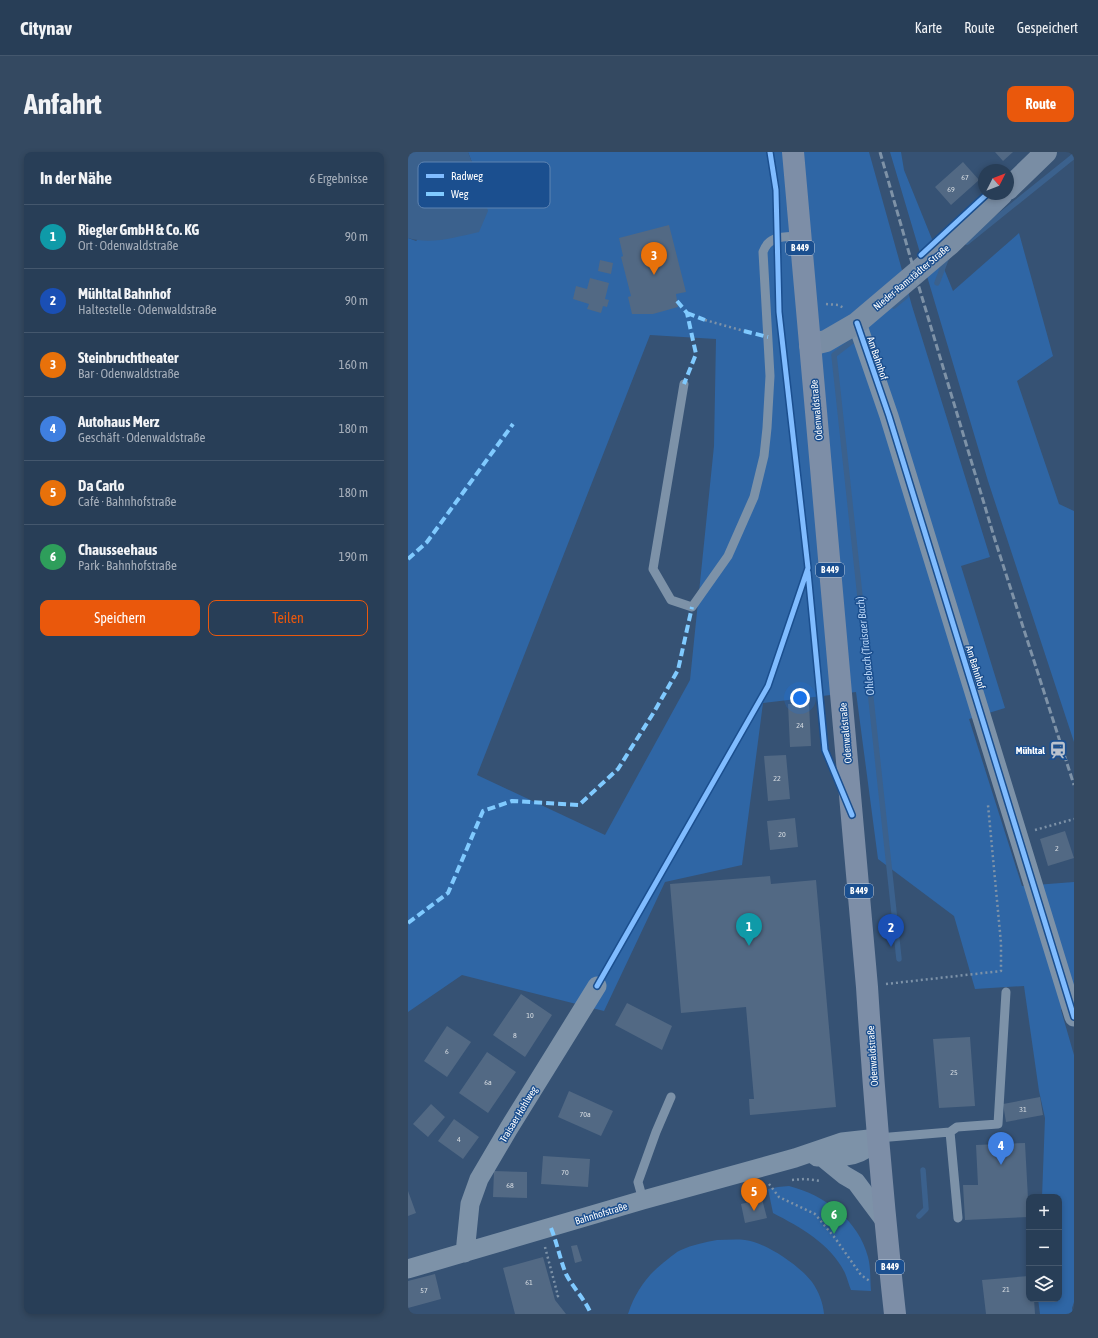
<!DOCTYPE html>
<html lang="de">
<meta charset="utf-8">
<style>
:root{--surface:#283e57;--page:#344961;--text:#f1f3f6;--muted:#a5aeba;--line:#44576d;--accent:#ea580c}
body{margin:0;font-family:"Asap Condensed",sans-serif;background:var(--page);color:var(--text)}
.controls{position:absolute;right:12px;bottom:12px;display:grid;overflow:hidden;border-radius:8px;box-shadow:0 2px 6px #0003}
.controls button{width:36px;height:36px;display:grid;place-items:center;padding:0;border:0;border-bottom:1px solid var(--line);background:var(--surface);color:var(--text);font:20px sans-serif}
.compass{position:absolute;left:570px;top:12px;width:36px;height:36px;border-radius:50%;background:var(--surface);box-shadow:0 2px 6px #0003;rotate:48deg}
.you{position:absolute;left:392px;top:546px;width:14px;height:14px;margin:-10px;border:3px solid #fff;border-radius:50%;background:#1a73e8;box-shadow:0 0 0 6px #1a73e833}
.badge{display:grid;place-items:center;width:26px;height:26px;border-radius:50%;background:var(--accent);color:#fff;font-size:13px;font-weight:700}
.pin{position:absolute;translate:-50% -33px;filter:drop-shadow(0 1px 2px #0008)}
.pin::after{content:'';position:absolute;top:21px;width:14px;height:12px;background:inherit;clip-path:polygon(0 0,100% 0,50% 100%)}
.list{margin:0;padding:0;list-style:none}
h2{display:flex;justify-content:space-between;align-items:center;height:52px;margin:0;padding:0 16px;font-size:17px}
h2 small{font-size:13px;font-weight:400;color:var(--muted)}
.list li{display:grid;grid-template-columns:26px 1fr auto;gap:12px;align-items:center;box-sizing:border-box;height:64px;padding:0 16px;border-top:1px solid var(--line)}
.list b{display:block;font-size:15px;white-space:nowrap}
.list p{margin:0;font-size:13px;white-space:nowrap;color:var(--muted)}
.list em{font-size:13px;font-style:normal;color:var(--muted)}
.actions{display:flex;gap:8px;padding:12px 16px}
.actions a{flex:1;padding:9px 0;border:1px solid var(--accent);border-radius:8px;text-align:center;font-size:14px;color:var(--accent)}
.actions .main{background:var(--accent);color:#fff}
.icon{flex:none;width:22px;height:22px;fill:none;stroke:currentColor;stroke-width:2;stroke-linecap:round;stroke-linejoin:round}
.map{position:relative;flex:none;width:666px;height:1162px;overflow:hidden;border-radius:8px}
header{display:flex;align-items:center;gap:24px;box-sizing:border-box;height:56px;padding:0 20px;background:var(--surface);border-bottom:1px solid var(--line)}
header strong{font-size:19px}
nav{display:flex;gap:22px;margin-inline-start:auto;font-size:14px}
.intro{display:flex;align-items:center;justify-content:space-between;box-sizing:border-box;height:96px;padding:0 24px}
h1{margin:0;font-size:28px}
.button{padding:10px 18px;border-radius:8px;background:var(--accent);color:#fff;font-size:14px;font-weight:700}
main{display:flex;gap:24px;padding:0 24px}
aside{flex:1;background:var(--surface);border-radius:8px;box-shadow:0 2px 6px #0003}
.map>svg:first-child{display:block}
</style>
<header>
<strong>Citynav</strong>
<nav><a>Karte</a><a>Route</a><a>Gespeichert</a></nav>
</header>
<div class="intro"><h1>Anfahrt</h1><a class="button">Route</a></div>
<main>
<aside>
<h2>In der Nähe<small>6 Ergebnisse</small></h2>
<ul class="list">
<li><span class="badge" style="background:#0f9aa8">1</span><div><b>Riegler GmbH &amp; Co. KG</b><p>Ort · Odenwaldstraße</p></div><em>90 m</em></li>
<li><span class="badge" style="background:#1a4fb4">2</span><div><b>Mühltal Bahnhof</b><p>Haltestelle · Odenwaldstraße</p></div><em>90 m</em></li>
<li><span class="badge" style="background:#e8710a">3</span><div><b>Steinbruchtheater</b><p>Bar · Odenwaldstraße</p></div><em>160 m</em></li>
<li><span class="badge" style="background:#3f7fe0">4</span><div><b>Autohaus Merz</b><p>Geschäft · Odenwaldstraße</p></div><em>180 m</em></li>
<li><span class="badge" style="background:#e8710a">5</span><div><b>Da Carlo</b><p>Café · Bahnhofstraße</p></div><em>180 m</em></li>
<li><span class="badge" style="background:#2e9e5b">6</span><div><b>Chausseehaus</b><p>Park · Bahnhofstraße</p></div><em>190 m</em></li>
</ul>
<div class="actions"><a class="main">Speichern</a><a>Teilen</a></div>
</aside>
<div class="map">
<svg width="666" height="1162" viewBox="0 0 666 1162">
<rect width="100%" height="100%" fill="#365274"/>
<path fill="#2f66a5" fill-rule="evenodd" d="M 60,0 L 461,0 L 504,154 L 582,405 L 553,414 L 597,556 L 561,567 L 614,734 L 666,730 L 666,847 L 653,858 L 666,903 L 666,1150 L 664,1156 L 665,1162 L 632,1162 L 630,1147 L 651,1147 L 651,1045 L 634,1045 L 637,966 L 631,939 L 616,834 L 567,837 L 546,764 L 470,707 L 448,540 L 355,551 L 334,713 L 257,730 L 196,859 L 54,823 L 0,860 L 0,86 L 8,89 L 73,34 ZM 242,183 L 308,187 L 306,294 L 282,528 L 197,683 L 69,623 Z
M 482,0 L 493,0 L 496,18 L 545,139 L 611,81 L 645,204 L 609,229 L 651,352 L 666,359 L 666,590 L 580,329 Z
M 381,1034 C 417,1043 451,1069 460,1105 C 463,1116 462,1128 463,1139 L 443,1138 C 441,1133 439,1126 437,1121 C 423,1092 392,1075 365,1061 L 360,1037 L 370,1035 Z
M 309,1088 C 318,1088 328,1087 337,1088 C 357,1090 392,1114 404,1130 C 411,1140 415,1151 416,1162 L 220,1162 C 228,1138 240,1122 260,1107 C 264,1104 268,1100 273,1098 C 284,1093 297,1090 309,1088 Z"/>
<path fill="#3b618d" d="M 0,0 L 60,0 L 73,34 L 80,59 L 71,80 C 48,85 23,93 0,86 Z"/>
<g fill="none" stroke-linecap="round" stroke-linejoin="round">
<path stroke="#3b618d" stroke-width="5.5" d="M 559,90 L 666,4
M 529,131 L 538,107 L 539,106
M 486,154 L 498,144
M 444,189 L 426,203 L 491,807
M 511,1064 L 518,1057 L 515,1018"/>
</g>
<path fill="#526984" d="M 587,0 L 605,0 L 595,9 Z
M 555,10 L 571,28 L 543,53 L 527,35 Z
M 261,73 L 278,140 L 268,142 L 270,155 L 245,162 L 224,162 L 220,145 L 223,144 L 213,105 L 215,104 L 211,86 Z
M 192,108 L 205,111 L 203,122 L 190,119 Z
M 182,126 L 201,131 L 197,147 L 201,148 L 199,155 L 195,154 L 193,161 L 179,157 L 181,152 L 165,147 L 168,134 L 179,137 Z
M 401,551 L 403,594 L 382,595 L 380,552 Z
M 378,603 L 382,647 L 360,649 L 356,604 Z
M 387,666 L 390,695 L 362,698 L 359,669 Z
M 657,679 L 666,706 L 640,714 L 632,687 Z
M 362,724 L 363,732 L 408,728 L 428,955 L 342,963 L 341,947 L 346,947 L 338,855 L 273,861 L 262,732 Z
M 113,842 L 144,863 L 117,905 L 85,883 Z
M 219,851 L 264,874 L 254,898 L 207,873 Z
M 39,874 L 63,890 L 39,925 L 16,909 Z
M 562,885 L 567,954 L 531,956 L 525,887 Z
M 79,900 L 108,920 L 80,961 L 51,941 Z
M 161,939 L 205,959 L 193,984 L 150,965 Z
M 632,945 L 635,963 L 598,970 L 595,952 Z
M 23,952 L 37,965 L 20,985 L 5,972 Z
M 46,967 L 71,985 L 55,1007 L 30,989 Z
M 617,991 L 621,1065 L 557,1068 L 555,1033 L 570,1033 L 568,993 Z
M 135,1004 L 182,1007 L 180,1035 L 133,1032 Z
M 86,1019 L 119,1020 L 119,1046 L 85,1045 Z
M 0,1039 L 8,1061 L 0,1064 Z
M 354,1047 L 359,1066 L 337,1071 L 333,1052 Z
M 169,1093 L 174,1109 L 167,1111 L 163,1094 Z
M 135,1105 L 147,1148 L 158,1162 L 107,1162 L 95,1116 Z
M 27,1122 L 33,1147 L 0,1156 L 0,1129 Z
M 621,1124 L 621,1147 L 626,1147 L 627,1162 L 578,1162 L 574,1128 Z"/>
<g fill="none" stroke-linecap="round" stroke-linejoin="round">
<path stroke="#7d92a8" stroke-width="2.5" stroke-dasharray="2 3" stroke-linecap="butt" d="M 418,152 L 430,153 L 436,156
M 297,168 L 336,179
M 627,678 L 666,667
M 478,832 L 593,819 L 593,791 L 580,653
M 384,1028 L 397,1027 L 413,1029
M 361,1032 L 371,1045 L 407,1062 L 427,1086 L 453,1123 L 463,1130
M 137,1095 L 150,1144 L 146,1145"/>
<path stroke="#7d92a8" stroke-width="9" d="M 276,232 L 245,417 L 263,448 L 284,455 L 320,404 L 346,345 L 356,304 L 359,276 L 362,224 L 355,100 C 361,83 376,85 391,84
M 542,980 L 550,1066
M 470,986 L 542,980 L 549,975 L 590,972 L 598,840
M 235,1048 L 230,1030 L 248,980 L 263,945"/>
<path stroke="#7d92a8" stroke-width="19" d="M 449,171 L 481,264 L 666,865
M 409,1005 C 435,1005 452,1007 470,986
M 414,1005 L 436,1023 L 448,1030 L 477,1069
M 57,1101 L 62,1052 L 71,1027 L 101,976 L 189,834
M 0,1117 L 235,1048 L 387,1006 L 434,990 L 470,986"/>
<path stroke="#798da4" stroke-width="22" d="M 600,37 L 638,0
M 402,193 L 418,189 L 449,171 L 542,92 L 594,42"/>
<path stroke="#7d8ea7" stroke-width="22" d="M 385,0 L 459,835 C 466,944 475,1053 487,1162"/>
<path stroke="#7e92a7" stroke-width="3" stroke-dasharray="7 3" stroke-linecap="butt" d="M 472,0 L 510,132 L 587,388 L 666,633"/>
<path stroke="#80caff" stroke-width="4" stroke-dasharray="8 4" stroke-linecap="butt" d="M 269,149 L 279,161 L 288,202 L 276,232
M 279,161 L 297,168
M 336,179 L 360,185
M 0,407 L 19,390 L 105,272
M 0,771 L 40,741 L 75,659 L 104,649 L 171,653 L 210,617 L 246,560 L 270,518 L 284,455
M 143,1076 C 149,1091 152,1107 158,1122 C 165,1136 177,1147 183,1162"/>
<g stroke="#1b4f8f" stroke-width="8">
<path id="cycleway" d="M 513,103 L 579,42
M 449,171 L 481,264 L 666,865
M 400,420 L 417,598 L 444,663
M 189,834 L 360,534 L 400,416 L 371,160 L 368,38 L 362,0"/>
</g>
<use href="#cycleway" stroke="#80bcff" stroke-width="5"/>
</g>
<defs>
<g id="station-bare" transform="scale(1.38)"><path d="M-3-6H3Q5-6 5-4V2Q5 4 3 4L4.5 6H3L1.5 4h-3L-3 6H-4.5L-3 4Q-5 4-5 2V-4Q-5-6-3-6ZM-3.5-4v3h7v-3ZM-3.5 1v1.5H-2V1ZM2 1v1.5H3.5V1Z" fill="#b9c2ce" stroke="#1b4f8f" stroke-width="2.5" paint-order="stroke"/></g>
</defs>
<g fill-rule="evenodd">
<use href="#station-bare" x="650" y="598"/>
</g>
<g text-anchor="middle" stroke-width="3" stroke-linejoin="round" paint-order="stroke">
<g font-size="8" fill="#d4dae0">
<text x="557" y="28">67</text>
<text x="543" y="40">69</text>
<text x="392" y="576">24</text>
<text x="369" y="629">22</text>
<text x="374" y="685">20</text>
<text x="649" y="699">2</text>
<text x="122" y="866">10</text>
<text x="107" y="886">8</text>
<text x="39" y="902">6</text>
<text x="546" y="923">25</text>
<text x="80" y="933">6a</text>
<text x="615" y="960">31</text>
<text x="177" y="965">70a</text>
<text x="51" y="990">4</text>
<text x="157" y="1023">70</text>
<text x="102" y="1036">68</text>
<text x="121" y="1133">61</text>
<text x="598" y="1140">21</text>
<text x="16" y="1141">57</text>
</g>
<g fill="#1b4f8f" stroke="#bbcadd" stroke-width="1">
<rect x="378" y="89" width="28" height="14" rx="3"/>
<rect x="408" y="411" width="28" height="14" rx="3"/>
<rect x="437" y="732" width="28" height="14" rx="3"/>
<rect x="468" y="1108" width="28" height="14" rx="3"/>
</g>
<g font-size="9" font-weight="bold" fill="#fff">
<text x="392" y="99">B 449</text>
<text x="422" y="421">B 449</text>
<text x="451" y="742">B 449</text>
<text x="482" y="1118">B 449</text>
</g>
<g font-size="10" fill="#fff" stroke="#1b4f8f">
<text transform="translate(503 125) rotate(-40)" y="4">Nieder-Ramstädter Straße</text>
<text transform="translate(470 206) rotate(71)" y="4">Am Bahnhof</text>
<text transform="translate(408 258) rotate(-95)" y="4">Odenwaldstraße</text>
<text transform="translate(568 515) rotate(73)" y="4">Am Bahnhof</text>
<text transform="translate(437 581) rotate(-95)" y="4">Odenwaldstraße</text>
<text transform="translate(464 904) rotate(-94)" y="4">Odenwaldstraße</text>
<text transform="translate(110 962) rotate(-59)" y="4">Traisaer Hohlweg</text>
<text transform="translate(193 1061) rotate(-17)" y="4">Bahnhofstraße</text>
</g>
<g font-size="10" font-weight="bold" fill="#fff" stroke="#1b4f8f" text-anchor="end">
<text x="637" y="602">Mühltal</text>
</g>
<g font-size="11" font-style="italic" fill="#b5d3f5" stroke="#1b4f8f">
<text transform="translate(457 494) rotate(-96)" y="4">Ohlebach (Traisaer Bach)</text>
</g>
</g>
<rect x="10" y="10" width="132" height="46" rx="6" fill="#1b4f8f" stroke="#5f84b1" stroke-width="1"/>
<rect x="18" y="22" width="18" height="4" fill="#80bcff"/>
<rect x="18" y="40" width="18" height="4" fill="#80caff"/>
<g font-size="11" fill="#fff">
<text x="43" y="28">Radweg</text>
<text x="43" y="46">Weg</text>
</g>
</svg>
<div class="controls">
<button>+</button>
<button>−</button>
<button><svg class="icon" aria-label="layers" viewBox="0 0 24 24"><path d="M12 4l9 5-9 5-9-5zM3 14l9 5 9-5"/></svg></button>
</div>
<svg class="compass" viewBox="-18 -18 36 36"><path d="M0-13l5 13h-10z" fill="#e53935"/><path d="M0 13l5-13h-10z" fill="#a5aeba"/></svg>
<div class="you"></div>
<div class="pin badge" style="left:341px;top:794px;background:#0f9aa8">1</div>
<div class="pin badge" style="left:483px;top:795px;background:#1a4fb4">2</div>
<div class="pin badge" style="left:246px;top:123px;background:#e8710a">3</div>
<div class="pin badge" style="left:593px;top:1013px;background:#3f7fe0">4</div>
<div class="pin badge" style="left:346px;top:1059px;background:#e8710a">5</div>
<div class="pin badge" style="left:426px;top:1082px;background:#2e9e5b">6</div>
</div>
</main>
